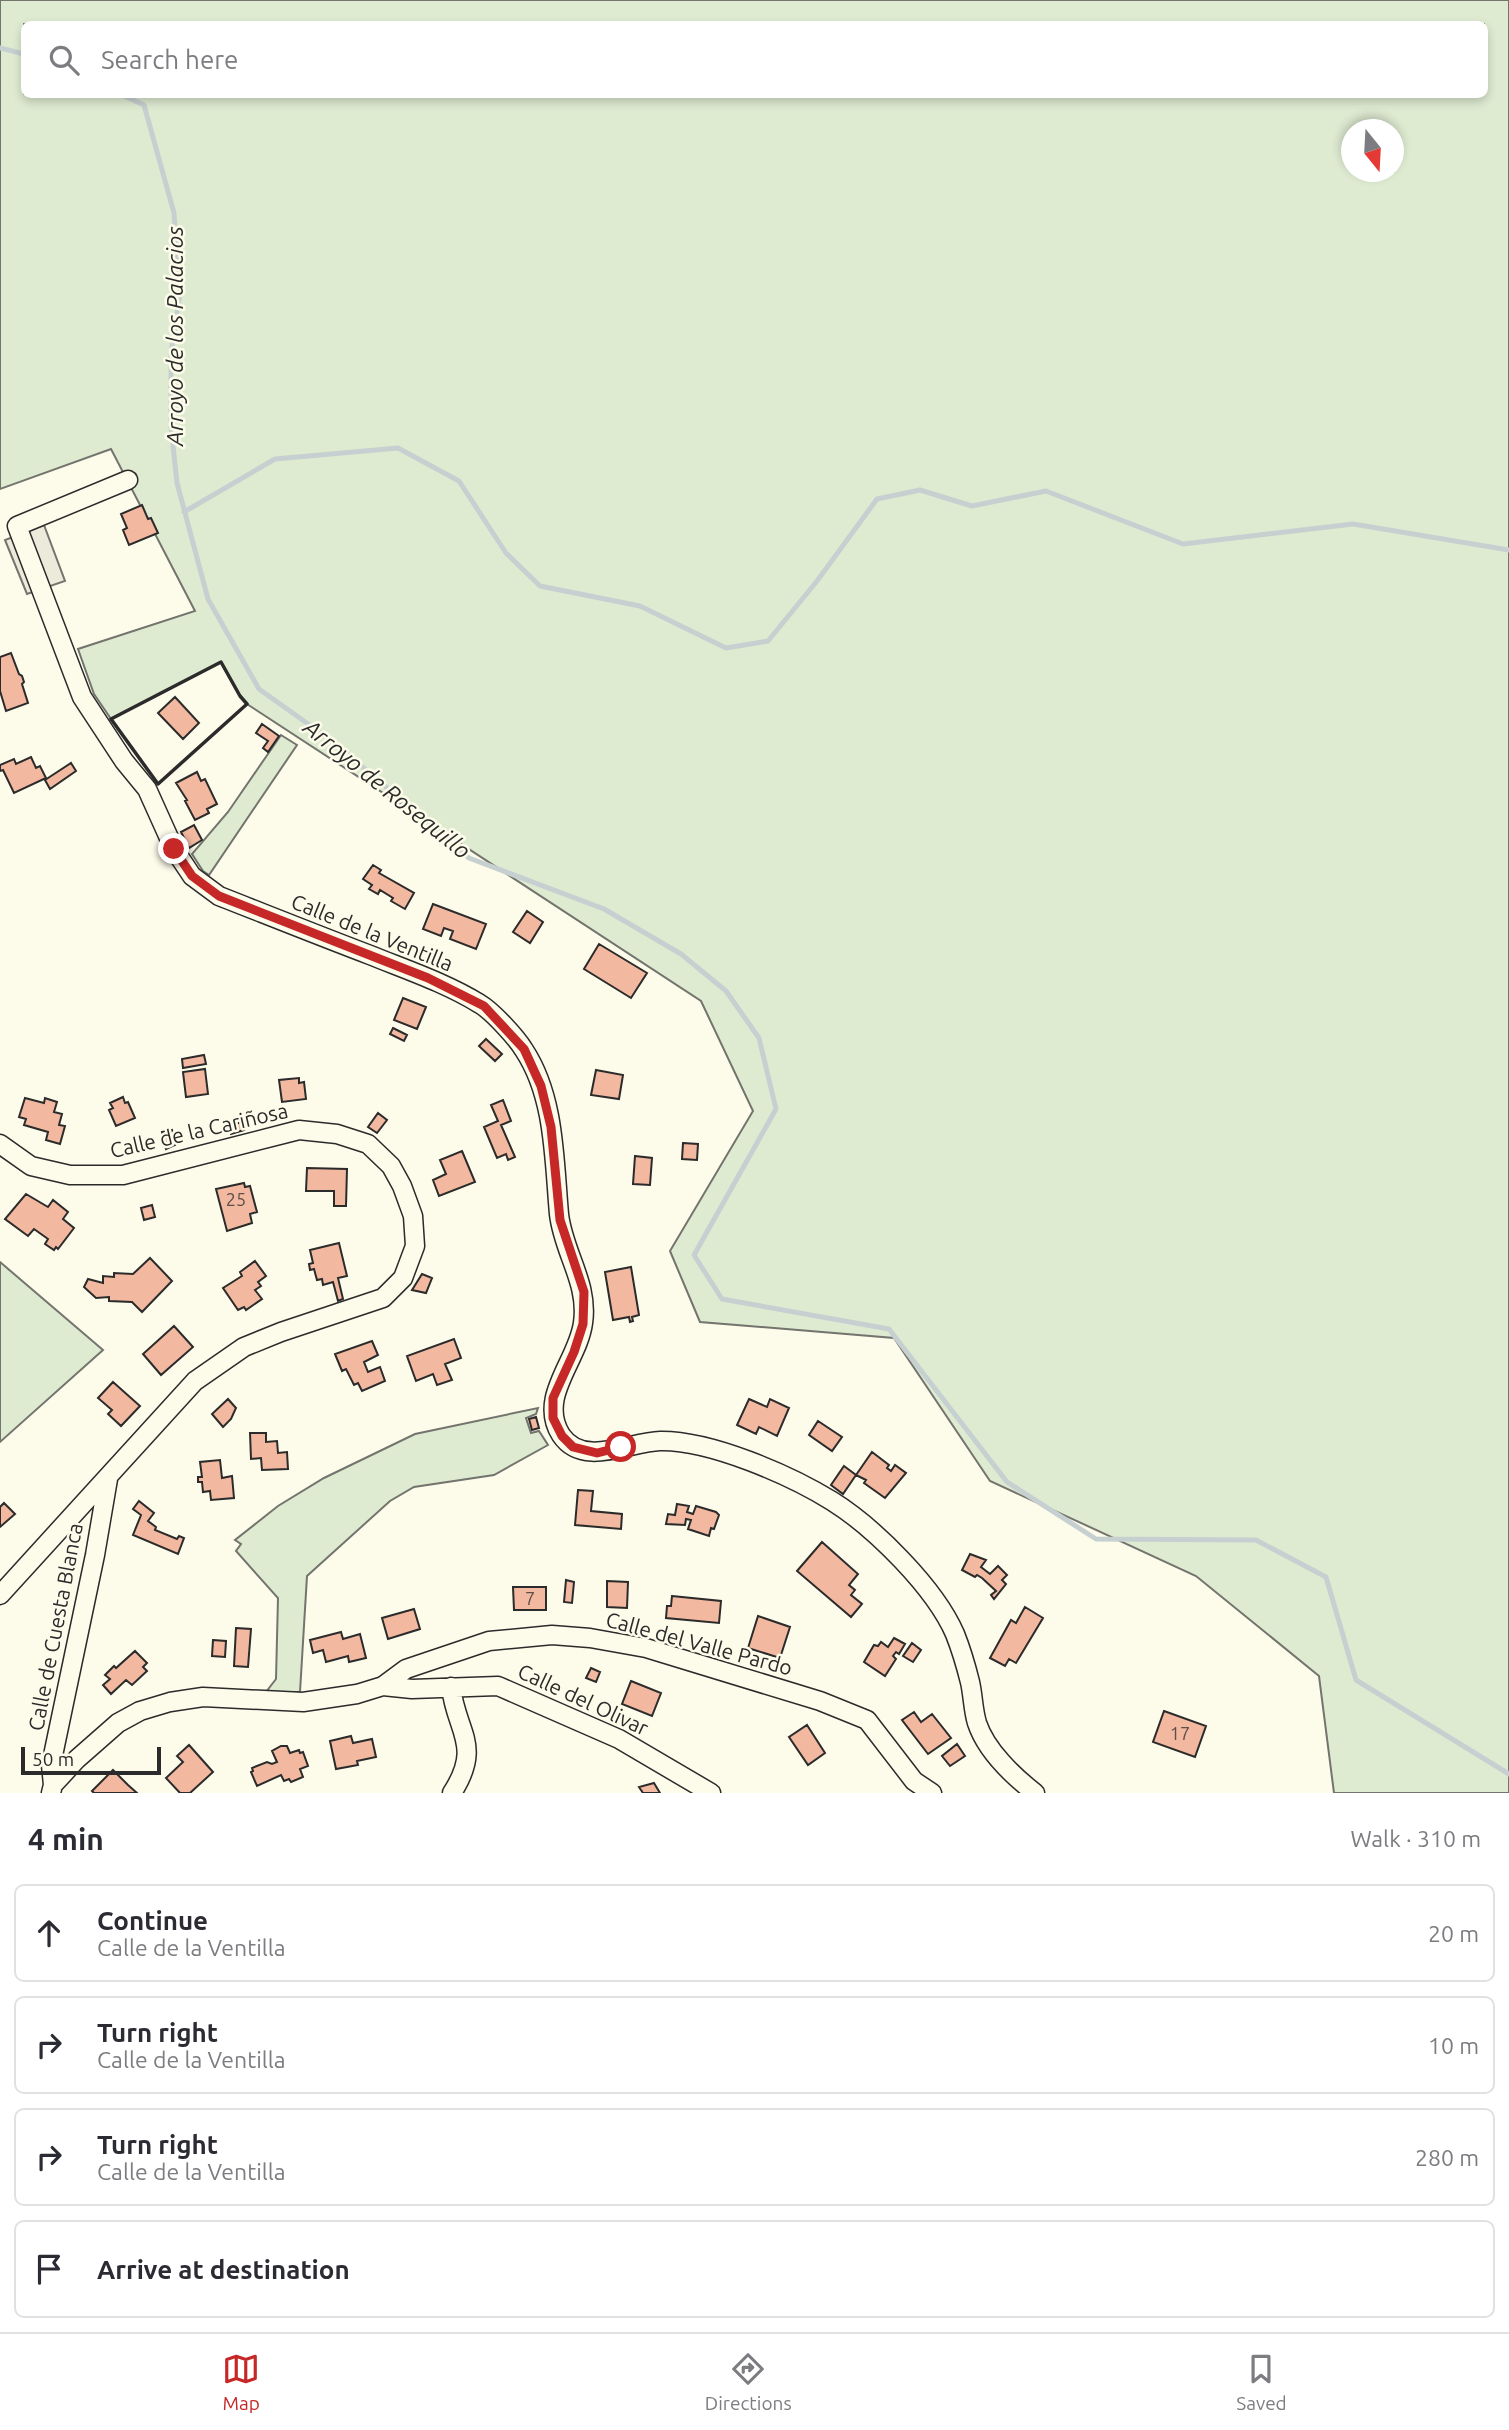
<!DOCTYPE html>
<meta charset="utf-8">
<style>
:root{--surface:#fff;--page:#f7f7f7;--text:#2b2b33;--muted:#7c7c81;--line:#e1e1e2;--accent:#c62828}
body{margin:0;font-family:Ubuntu,sans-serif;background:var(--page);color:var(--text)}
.compass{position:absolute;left:1341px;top:119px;width:63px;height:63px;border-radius:50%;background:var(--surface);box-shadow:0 4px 10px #0003;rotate:162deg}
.scale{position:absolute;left:21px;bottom:18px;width:140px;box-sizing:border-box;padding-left:7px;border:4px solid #2b2b2b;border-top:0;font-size:19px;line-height:24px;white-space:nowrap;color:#2b2b2b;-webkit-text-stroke:5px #fdfbea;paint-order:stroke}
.stop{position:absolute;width:21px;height:21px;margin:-16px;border:5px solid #c62828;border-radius:50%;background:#fff}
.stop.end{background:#c62828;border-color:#fff;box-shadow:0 2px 7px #0008}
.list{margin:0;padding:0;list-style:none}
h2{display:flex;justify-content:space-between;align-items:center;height:91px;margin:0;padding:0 28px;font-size:30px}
h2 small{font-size:23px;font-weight:400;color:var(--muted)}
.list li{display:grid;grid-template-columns:46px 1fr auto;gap:21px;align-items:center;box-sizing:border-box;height:98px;margin:0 14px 14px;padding:0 14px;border:2px solid var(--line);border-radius:10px}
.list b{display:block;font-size:26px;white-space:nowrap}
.list p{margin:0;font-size:23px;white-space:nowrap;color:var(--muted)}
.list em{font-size:23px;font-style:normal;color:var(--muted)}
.icon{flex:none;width:38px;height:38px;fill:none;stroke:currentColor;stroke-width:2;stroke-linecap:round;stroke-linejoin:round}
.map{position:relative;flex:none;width:1509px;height:1793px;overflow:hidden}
.search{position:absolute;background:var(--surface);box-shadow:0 4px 10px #0003;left:21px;right:21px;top:21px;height:77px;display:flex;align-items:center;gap:18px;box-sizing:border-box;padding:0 24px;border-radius:10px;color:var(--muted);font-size:26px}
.sheet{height:539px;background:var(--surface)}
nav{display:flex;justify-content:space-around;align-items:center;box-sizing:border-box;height:98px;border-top:2px solid var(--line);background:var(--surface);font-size:19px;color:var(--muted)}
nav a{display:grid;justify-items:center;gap:4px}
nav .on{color:var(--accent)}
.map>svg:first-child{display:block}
</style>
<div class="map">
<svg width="1509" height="1793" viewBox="0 0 1509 1793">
<rect width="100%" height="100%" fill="#fdfbea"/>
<path fill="#deebd1" stroke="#74746e" stroke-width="2" fill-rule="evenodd" d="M 0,0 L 1509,0 L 1509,1793 L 1334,1793 L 1319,1676 L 1196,1576 L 990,1481 L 894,1338 L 700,1322 L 670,1251 L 753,1111 L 701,1001 L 247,704 L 240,696 L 221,662 L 111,719 L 94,694 L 78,649 L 195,611 L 111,449 L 0,489 ZM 24,24 L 1484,24 L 1484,94 L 24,94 ZM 1352,130 L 1394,130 L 1394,172 L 1352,172 Z
M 281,735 L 297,745 L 209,875 L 203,871 L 192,854 L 228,812 Z
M 0,1262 L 103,1350 L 0,1442 Z
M 538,1408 L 536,1414 L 526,1418 L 531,1433 L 539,1431 L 548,1445 L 494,1475 L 414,1487 L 390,1501 L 307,1576 L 300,1692 L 266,1692 L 276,1679 L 278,1598 L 236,1551 L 241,1544 L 235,1540 L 278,1506 L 324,1478 L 415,1434 Z"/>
<path fill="#eceadb" stroke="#74746e" stroke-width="2" d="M 44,525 L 65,581 L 27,594 L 5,540 Z"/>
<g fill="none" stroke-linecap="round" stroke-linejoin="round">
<path stroke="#c7d0d0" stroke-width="5" d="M 0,48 L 24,54
M 120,94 L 144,105 L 174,213 L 180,293 L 171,353 L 171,427 L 177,483 L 208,599 L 259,689 L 332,741 L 469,858 L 604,909 L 681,954 L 726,991 L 759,1038 L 776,1109 L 694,1255 L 722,1299 L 889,1329 L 1007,1482 L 1096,1539 L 1256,1540 L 1326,1577 L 1356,1680 L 1509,1774
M 184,512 L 275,459 L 398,448 L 459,481 L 506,553 L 540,586 L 640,606 L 726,648 L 768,641 L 817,581 L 877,499 L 920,490 L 972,506 L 1046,491 L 1183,544 L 1353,524 L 1509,550"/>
</g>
<path fill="#f2b8a0" stroke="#2b2b2b" stroke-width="2" d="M 142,505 L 148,519 L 151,518 L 158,533 L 129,545 L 123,530 L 127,528 L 121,514 Z
M 11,653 L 19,674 L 22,676 L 24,682 L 22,684 L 28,703 L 6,711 L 0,691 L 0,657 Z
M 175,697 L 199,723 L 183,739 L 158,713 Z
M 262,724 L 279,736 L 268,752 L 263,748 L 268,741 L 256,733 Z
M 31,757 L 36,768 L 40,766 L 46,778 L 14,793 L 3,770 L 0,771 L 0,765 L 14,759 L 16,764 Z
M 71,763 L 76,771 L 50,789 L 45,780 Z
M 197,772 L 201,781 L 205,779 L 217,804 L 207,809 L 209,813 L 195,820 L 185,801 L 187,800 L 176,783 Z
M 194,825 L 202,840 L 189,848 L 181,832 Z
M 373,865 L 381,870 L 379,873 L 414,893 L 405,909 L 391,901 L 393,898 L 380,890 L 378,894 L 369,889 L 372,885 L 363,879 Z
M 433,904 L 486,924 L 476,949 L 450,939 L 453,931 L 444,928 L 441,936 L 423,929 Z
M 527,911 L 543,922 L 530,943 L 513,932 Z
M 599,944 L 647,973 L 631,998 L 584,969 Z
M 403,998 L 426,1007 L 417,1029 L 394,1020 Z
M 393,1028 L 407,1035 L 404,1041 L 390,1034 Z
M 486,1039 L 502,1054 L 495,1061 L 479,1046 Z
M 204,1055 L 206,1064 L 183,1068 L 182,1059 Z
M 205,1069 L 208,1094 L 186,1097 L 183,1072 Z
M 596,1070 L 623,1075 L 619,1099 L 591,1095 Z
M 299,1078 L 299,1083 L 304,1082 L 306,1099 L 282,1102 L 279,1080 Z
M 123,1097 L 125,1103 L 128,1102 L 135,1118 L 116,1126 L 109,1110 L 113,1108 L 110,1103 Z
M 25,1098 L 44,1103 L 45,1098 L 57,1102 L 54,1112 L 62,1114 L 59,1125 L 65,1126 L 60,1144 L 46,1140 L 48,1132 L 24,1125 L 26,1119 L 19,1117 Z
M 503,1100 L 511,1121 L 501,1125 L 515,1157 L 508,1160 L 506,1154 L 497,1158 L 484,1127 L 498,1121 L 491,1105 Z
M 378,1113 L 387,1120 L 377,1133 L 368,1127 Z
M 241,1122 L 244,1130 L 231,1134 L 229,1127 Z
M 172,1130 L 175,1145 L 166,1149 L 162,1132 Z
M 683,1143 L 698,1144 L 697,1160 L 682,1159 Z
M 462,1151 L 475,1182 L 439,1196 L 433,1180 L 446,1174 L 440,1160 Z
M 635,1156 L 652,1158 L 650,1185 L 633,1184 Z
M 307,1168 L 347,1169 L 346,1206 L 334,1206 L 334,1191 L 306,1191 Z
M 244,1183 L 245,1187 L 250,1186 L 257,1212 L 250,1214 L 252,1223 L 227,1231 L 216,1189 Z
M 26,1194 L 48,1207 L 53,1200 L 68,1212 L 63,1219 L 74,1228 L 58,1249 L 56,1247 L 54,1250 L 45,1244 L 48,1239 L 34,1229 L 28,1236 L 5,1219 Z
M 152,1205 L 155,1217 L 144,1220 L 141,1208 Z
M 339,1243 L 347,1276 L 338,1278 L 343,1299 L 338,1301 L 333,1282 L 323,1285 L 322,1279 L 317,1280 L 314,1269 L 310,1270 L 309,1264 L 313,1263 L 310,1250 Z
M 150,1258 L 172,1281 L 142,1312 L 132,1302 L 109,1301 L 109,1297 L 96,1298 L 84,1287 L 88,1279 L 103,1283 L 103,1276 L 114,1277 L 114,1273 L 133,1274 Z
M 255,1261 L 266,1276 L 258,1282 L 261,1286 L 255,1290 L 262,1299 L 246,1310 L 244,1307 L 238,1310 L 223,1288 L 242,1276 L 240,1272 Z
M 631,1267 L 639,1315 L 632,1317 L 633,1321 L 630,1322 L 629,1317 L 613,1320 L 605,1272 Z
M 422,1274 L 432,1278 L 426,1293 L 412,1290 Z
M 174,1326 L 193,1347 L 161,1375 L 143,1354 Z
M 454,1339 L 461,1358 L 445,1364 L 452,1380 L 437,1385 L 433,1374 L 416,1381 L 407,1356 Z
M 372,1341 L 378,1355 L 364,1362 L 368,1372 L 380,1367 L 385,1381 L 362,1391 L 358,1383 L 354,1385 L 346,1369 L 342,1371 L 335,1354 Z
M 113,1382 L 140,1406 L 121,1426 L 108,1414 L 112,1410 L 98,1398 Z
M 228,1399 L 236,1408 L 231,1419 L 223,1427 L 212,1414 Z
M 749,1399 L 767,1407 L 770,1399 L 789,1408 L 777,1436 L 759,1427 L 756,1434 L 737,1425 Z
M 536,1417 L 539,1428 L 532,1430 L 529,1419 Z
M 818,1421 L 842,1437 L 832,1451 L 809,1435 Z
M 250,1433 L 266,1433 L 266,1442 L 277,1441 L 278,1453 L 287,1452 L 288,1469 L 262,1470 L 261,1458 L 251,1459 Z
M 872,1452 L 889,1465 L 887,1468 L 891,1471 L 895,1465 L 906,1473 L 885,1498 L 864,1483 L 866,1480 L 856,1475 Z
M 220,1460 L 222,1478 L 232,1476 L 234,1498 L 211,1500 L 210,1491 L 203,1492 L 202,1482 L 198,1482 L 198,1477 L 202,1477 L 200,1462 Z
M 844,1466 L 856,1475 L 843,1494 L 831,1485 Z
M 578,1490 L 593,1491 L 591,1511 L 622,1514 L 621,1529 L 575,1525 Z
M 139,1501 L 154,1513 L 148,1521 L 156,1527 L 155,1530 L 177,1539 L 179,1536 L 184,1538 L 178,1554 L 133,1535 L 141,1515 L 133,1509 Z
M 4,1503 L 15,1514 L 0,1527 L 0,1507 Z
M 677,1504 L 689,1506 L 687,1512 L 693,1514 L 696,1506 L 716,1512 L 719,1515 L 714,1529 L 711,1528 L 709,1536 L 688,1529 L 691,1520 L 686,1519 L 685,1525 L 666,1524 L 668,1514 L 675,1515 Z
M 822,1542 L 858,1574 L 849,1585 L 855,1590 L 851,1595 L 862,1604 L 851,1617 L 797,1571 Z
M 970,1554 L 986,1560 L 981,1567 L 990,1574 L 998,1566 L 1007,1575 L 1002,1580 L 1006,1584 L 994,1599 L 991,1595 L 996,1591 L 982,1578 L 977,1575 L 975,1577 L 962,1570 Z
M 566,1580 L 574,1582 L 572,1603 L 564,1602 Z
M 607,1581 L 628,1582 L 627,1608 L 607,1607 Z
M 513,1587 L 546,1587 L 546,1610 L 514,1610 Z
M 672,1596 L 721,1601 L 719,1623 L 666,1618 L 667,1606 L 671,1606 Z
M 1025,1607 L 1043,1618 L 1016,1663 L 1009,1659 L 1005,1666 L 990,1658 L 1011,1620 L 1016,1623 Z
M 414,1609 L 420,1629 L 388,1639 L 382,1618 Z
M 758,1616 L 790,1627 L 780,1658 L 748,1648 Z
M 236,1628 L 251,1629 L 248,1667 L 234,1666 Z
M 341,1632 L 343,1639 L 360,1634 L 366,1658 L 349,1662 L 348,1656 L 326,1662 L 323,1650 L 313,1653 L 310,1640 Z
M 894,1638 L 905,1644 L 899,1654 L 896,1652 L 893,1656 L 896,1659 L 885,1676 L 864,1662 L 874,1645 L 878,1646 L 881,1642 L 888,1647 Z
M 213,1640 L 226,1641 L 225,1657 L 212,1656 Z
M 912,1643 L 921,1650 L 913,1662 L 903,1656 Z
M 135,1651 L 147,1663 L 143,1667 L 147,1671 L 132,1685 L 126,1680 L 111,1694 L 103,1685 L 110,1679 L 105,1675 L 114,1666 L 116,1668 Z
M 591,1668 L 600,1672 L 596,1682 L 586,1678 Z
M 631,1681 L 661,1693 L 652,1716 L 622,1704 Z
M 1164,1711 L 1206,1726 L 1195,1757 L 1153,1742 Z
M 914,1712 L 921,1722 L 932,1714 L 951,1738 L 928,1754 L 902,1720 Z
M 807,1725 L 825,1753 L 808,1765 L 789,1737 Z
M 351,1736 L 353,1743 L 372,1739 L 376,1757 L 357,1761 L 358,1765 L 336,1769 L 330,1741 Z
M 957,1744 L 965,1756 L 950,1766 L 942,1756 Z
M 189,1745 L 213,1772 L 190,1793 L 180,1793 L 166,1778 L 183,1762 L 177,1756 Z
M 281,1746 L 287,1746 L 290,1753 L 299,1750 L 300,1753 L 303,1752 L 308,1766 L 300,1769 L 303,1777 L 291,1782 L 289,1779 L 284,1781 L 281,1775 L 257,1786 L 251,1772 L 253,1771 L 252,1768 L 267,1762 L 272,1764 L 277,1762 L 272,1751 Z
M 113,1770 L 128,1785 L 137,1793 L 94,1793 L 92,1791 Z
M 654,1783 L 660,1793 L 643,1793 L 639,1787 Z"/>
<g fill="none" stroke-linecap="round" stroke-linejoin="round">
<g stroke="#2b2b2b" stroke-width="21">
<path id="street" d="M 128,480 L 17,526 L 82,697 L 124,761 L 147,789 L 174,849 L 192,876 L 219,896 C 270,916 320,936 370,955 C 407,970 446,983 480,1004 C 492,1011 516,1037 524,1050 C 555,1097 554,1159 559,1214 C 563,1252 589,1283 583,1323 C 578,1361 537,1397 561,1435 C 583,1468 629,1442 660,1441 C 710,1440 790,1475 832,1501 C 875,1528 935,1588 955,1634 C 961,1649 966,1666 970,1682 C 973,1695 973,1710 977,1723 C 986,1750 1013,1776 1035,1793
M 0,1144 L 31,1166 L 70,1175 L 123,1175 L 299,1130 L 337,1134 L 368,1144 L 391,1166 L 402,1186 L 413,1216 L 415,1246 L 403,1278 L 383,1298 L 281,1332 L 244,1347 L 195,1381 L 0,1595
M 383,1686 L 406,1669 L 489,1641 L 552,1635 L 590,1638 L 646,1648 L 820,1701 L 867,1720 L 914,1781 L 932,1793
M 451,1687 C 456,1732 483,1745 452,1793
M 53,1785 L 51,1765 L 95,1555 L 108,1479
M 51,1793 L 53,1785 L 77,1759 L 118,1723 L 140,1711 L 170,1702 L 203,1697 L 303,1702 L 357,1694 L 383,1686 L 412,1689 L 498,1686 L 619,1739 L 711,1793"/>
</g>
<use href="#street" stroke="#fdfbea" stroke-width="18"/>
<path stroke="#2b2b2b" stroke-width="3.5" d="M 221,662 L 240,696 L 247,704 L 158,784 L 111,719 Z"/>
</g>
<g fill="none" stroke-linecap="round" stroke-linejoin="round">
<path stroke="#c62828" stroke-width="9" d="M 174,849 L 192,876 L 219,896 L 428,978 L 484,1006 L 524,1049 L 541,1086 L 551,1127 L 560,1220 L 584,1292 L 583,1324 L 574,1352 L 553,1398 L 553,1418 L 562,1436 L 573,1447 L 597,1453 L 621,1447"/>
</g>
<g text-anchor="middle" stroke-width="5" stroke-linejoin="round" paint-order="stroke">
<g font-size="18" fill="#5d4e48">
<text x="236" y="1206">25</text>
<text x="530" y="1605">7</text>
<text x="1180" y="1740">17</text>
</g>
<g font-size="21" fill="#2b2b2b" stroke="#fdfbea">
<text transform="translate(372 933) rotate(22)" y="7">Calle de la Ventilla</text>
<text transform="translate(199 1131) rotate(-13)" y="7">Calle de la Cariñosa</text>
<text transform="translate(56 1627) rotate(-79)" y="7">Calle de Cuesta Blanca</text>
<text transform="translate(699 1644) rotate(15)" y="7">Calle del Valle Pardo</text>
<text transform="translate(583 1700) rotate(25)" y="7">Calle del Olivar</text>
</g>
<g font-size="23" font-style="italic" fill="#2b2b2b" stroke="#fdfbea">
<text transform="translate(175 336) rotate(-90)" y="8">Arroyo de los Palacios</text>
<text transform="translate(387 789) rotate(39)" y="8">Arroyo de Rosequillo</text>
</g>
</g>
</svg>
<svg class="compass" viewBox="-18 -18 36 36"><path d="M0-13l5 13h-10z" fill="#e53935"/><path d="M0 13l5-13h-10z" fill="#7c7c81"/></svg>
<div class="scale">50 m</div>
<div class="stop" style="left:621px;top:1447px"></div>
<div class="stop end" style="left:174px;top:849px"></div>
<div class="search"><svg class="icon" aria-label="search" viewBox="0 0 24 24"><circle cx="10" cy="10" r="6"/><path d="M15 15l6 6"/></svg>Search here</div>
</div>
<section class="sheet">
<h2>4 min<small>Walk · 310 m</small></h2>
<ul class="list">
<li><svg class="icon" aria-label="ahead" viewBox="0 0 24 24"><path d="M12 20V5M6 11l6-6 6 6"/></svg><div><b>Continue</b><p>Calle de la Ventilla</p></div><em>20 m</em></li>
<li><svg class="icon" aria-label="right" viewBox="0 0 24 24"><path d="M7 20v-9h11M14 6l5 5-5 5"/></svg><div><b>Turn right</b><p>Calle de la Ventilla</p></div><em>10 m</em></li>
<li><svg class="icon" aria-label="right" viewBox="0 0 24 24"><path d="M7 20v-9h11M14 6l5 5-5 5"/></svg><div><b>Turn right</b><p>Calle de la Ventilla</p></div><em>280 m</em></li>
<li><svg class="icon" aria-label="arrive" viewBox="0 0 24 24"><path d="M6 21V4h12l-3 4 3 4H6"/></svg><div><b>Arrive at destination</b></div></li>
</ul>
</section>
<nav>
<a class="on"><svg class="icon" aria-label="map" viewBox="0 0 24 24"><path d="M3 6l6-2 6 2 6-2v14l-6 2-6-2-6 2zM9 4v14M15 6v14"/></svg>Map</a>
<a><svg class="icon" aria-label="directions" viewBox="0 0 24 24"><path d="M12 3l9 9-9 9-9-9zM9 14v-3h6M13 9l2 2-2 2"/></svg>Directions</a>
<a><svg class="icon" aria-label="saved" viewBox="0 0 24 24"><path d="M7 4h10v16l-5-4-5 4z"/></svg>Saved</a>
</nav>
